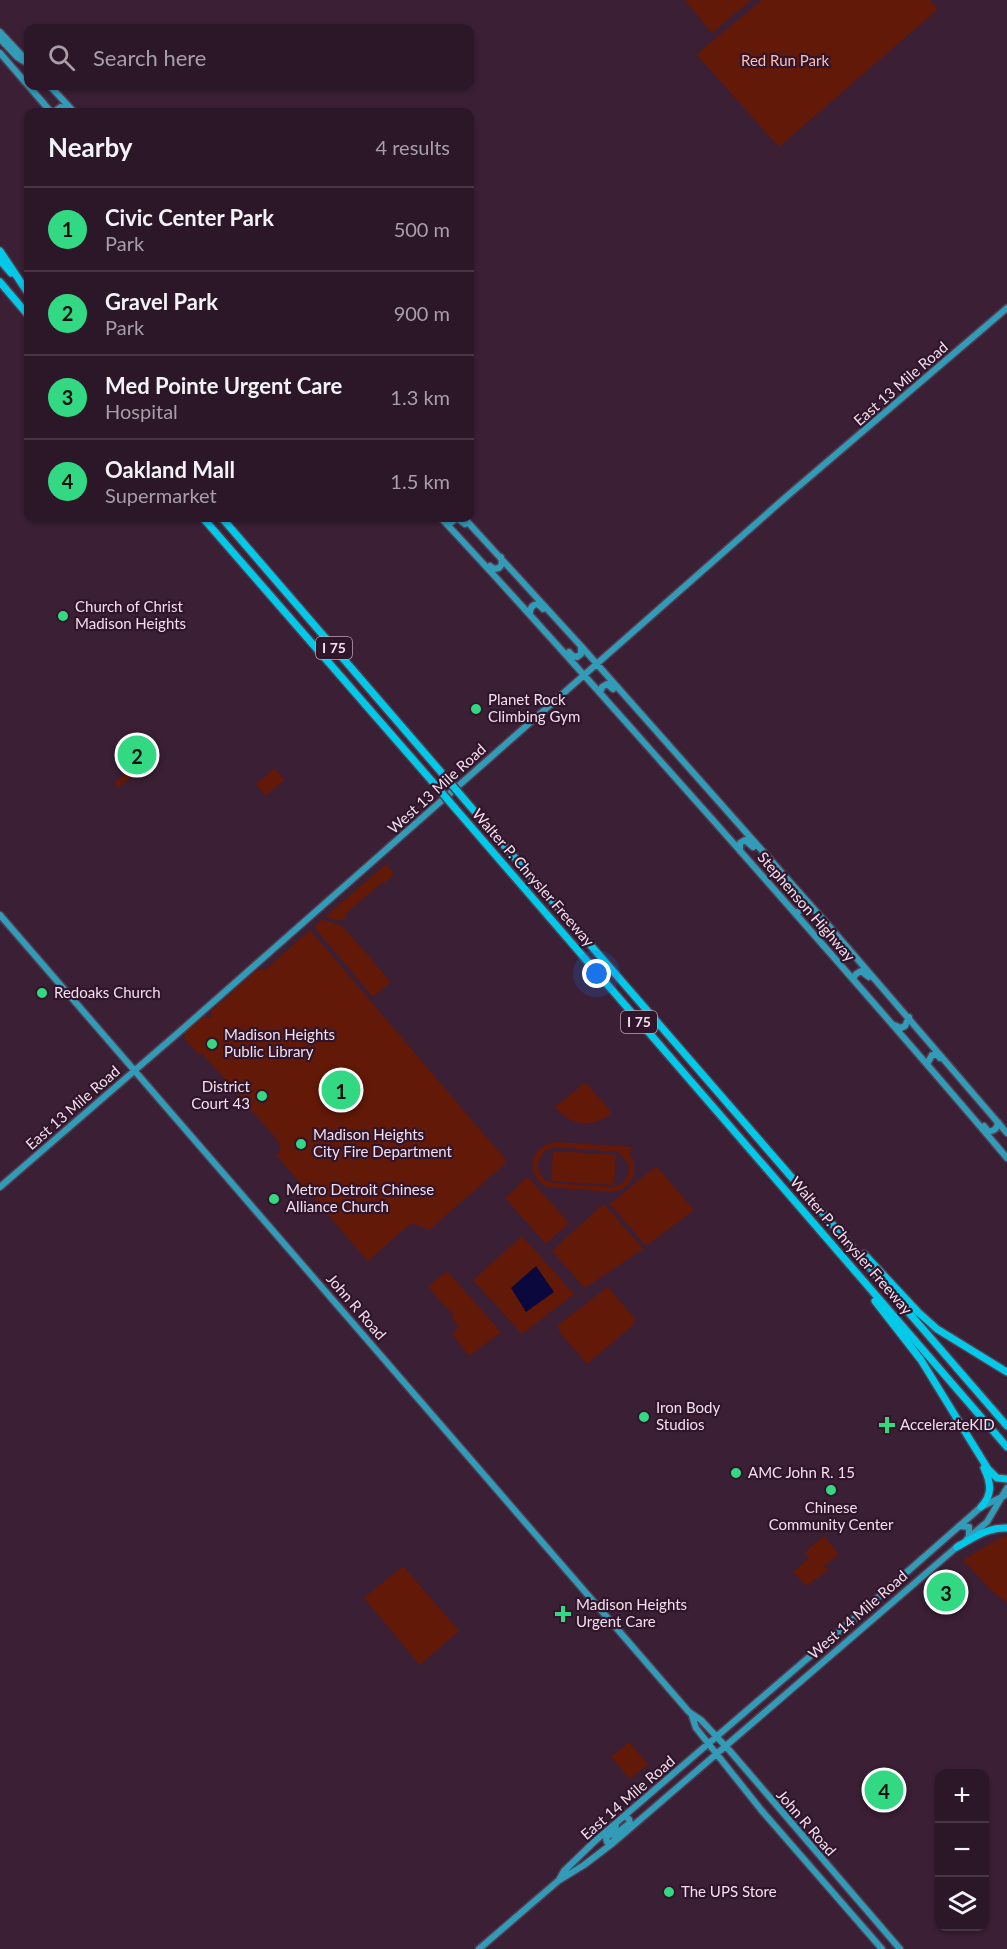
<!DOCTYPE html>
<meta charset="utf-8">
<style>
:root{--surface:#2c1728;--page:#342030;--text:#f1f3f6;--muted:#a69fa8;--line:#483645;--accent:#32d882}
body{margin:0;font-family:Lato,sans-serif;background:var(--page);color:var(--text)}
.controls{position:absolute;right:18px;bottom:18px;display:grid;overflow:hidden;border-radius:12px;box-shadow:0 2px 4px #0004}
.controls button{width:54px;height:54px;display:grid;place-items:center;padding:0;border:0;border-bottom:2px solid var(--line);background:var(--surface);color:var(--text);font:30px sans-serif}
.you{position:absolute;left:597px;top:974px;width:21px;height:21px;margin:-15px;border:4px solid #fff;border-radius:50%;background:#1a73e8;box-shadow:0 0 0 9px #1a73e833}
.badge{display:grid;place-items:center;width:39px;height:39px;border-radius:50%;background:var(--accent);color:#111;font-size:20px;font-weight:700}
.pin{position:absolute;translate:-50% -50%;border:3px solid #fff;box-shadow:0 2px 6px #0006}
.list{margin:0;padding:0;list-style:none}
h2{display:flex;justify-content:space-between;align-items:center;height:78px;margin:0;padding:0 24px;font-size:26px}
h2 small{font-size:20px;font-weight:400;color:var(--muted)}
.list li{display:grid;grid-template-columns:39px 1fr auto;gap:18px;align-items:center;box-sizing:border-box;height:84px;padding:0 24px;border-top:2px solid var(--line)}
.list b{display:block;font-size:22px;white-space:nowrap}
.list p{margin:0;font-size:20px;white-space:nowrap;color:var(--muted)}
.list em{font-size:20px;font-style:normal;color:var(--muted)}
.icon{flex:none;width:33px;height:33px;fill:none;stroke:currentColor;stroke-width:2;stroke-linecap:round;stroke-linejoin:round}
.map{position:relative;flex:none;width:1007px;height:1949px;overflow:hidden}
.search{position:absolute;background:var(--surface);box-shadow:0 2px 4px #0004;left:24px;top:24px;width:450px;height:66px;display:flex;align-items:center;gap:15px;box-sizing:border-box;padding:0 21px;border-radius:12px;color:var(--muted);font-size:22px}
.panel{position:absolute;background:var(--surface);box-shadow:0 2px 4px #0004;left:24px;top:108px;width:450px;height:414px;border-radius:12px}
.map>svg:first-child{display:block}
</style>
<div class="map">
<svg width="1007" height="1949" viewBox="0 0 1007 1949">
<rect width="100%" height="100%" fill="#3b1f35"/>
<path fill="#631907" fill-rule="evenodd" d="M 685,0 L 751,0 L 712,33 Z
M 762,0 L 930,0 L 938,9 L 779,147 L 698,56 L 698,53 Z
M 133,731 L 159,762 L 140,778 L 136,773 L 118,788 L 114,783 L 131,768 L 114,748 Z
M 275,768 L 284,780 L 266,796 L 256,784 Z
M 386,864 L 394,873 L 386,883 L 384,881 L 344,915 L 346,918 C 339,923 333,919 326,916 Z
M 322,919 L 343,927 L 391,982 L 373,997 L 314,927 Z
M 310,930 L 505,1159 L 505,1164 L 429,1230 L 411,1223 L 368,1261 L 276,1155 L 279,1154 L 280,1143 L 202,1053 L 198,1054 L 185,1039 L 184,1032 L 202,1016 L 210,1018 L 212,1016 L 212,1010 L 258,969 L 265,970 Z
M 583,1084 L 587,1084 L 612,1113 C 592,1129 571,1126 555,1107 Z
M 557,1142 L 632,1147 L 631,1152 L 628,1153 L 634,1162 L 634,1175 L 629,1184 L 621,1190 L 610,1192 L 546,1187 C 543,1184 538,1181 536,1177 C 526,1160 539,1143 557,1142 ZM 556,1147 L 618,1152 L 628,1163 C 631,1175 625,1184 613,1187 L 552,1183 L 545,1180 L 539,1173 L 538,1161 L 546,1150 Z
M 553,1151 L 616,1155 L 614,1185 L 551,1181 Z
M 655,1167 L 658,1168 L 694,1210 L 646,1246 L 610,1204 Z
M 528,1177 L 569,1223 L 546,1244 L 505,1198 Z
M 602,1205 L 605,1205 L 643,1249 L 585,1288 L 552,1251 Z
M 522,1236 L 574,1294 L 522,1334 L 473,1280 Z
M 447,1271 L 501,1332 L 469,1356 L 452,1333 L 459,1327 L 452,1318 L 454,1316 L 428,1287 Z
M 608,1287 L 635,1319 L 632,1326 L 587,1364 L 559,1331 L 558,1325 Z
M 824,1536 L 839,1554 L 824,1566 L 828,1570 L 806,1586 L 793,1572 L 809,1558 L 805,1552 Z
M 1007,1536 L 1007,1602 L 993,1592 L 963,1560 L 1001,1537 Z
M 403,1566 L 459,1631 L 420,1665 L 364,1598 Z
M 629,1742 L 648,1764 L 630,1779 L 611,1757 Z"/>
<path fill="#0b083e" d="M 536,1266 L 554,1292 L 526,1312 L 511,1288 Z"/>
<g fill="none" stroke-linecap="round" stroke-linejoin="round">
<g stroke="#533c4e" stroke-width="9">
<path id="major" d="M 0,32 L 28,62
M 0,39 L 17,57 L 25,62
M 0,53 L 51,112
M 50,86 L 74,112
M 54,112 L 61,107 L 69,112
M 441,518 C 533,616 622,718 712,819 C 811,931 910,1043 1007,1158
M 464,518 L 581,646 L 829,926 L 1007,1133
M 448,525 L 457,518 L 465,524
M 490,566 L 494,569 L 499,568 L 502,564 L 501,557
M 530,613 C 530,608 533,603 539,605 L 543,609
M 569,652 L 573,656 L 577,657 L 581,654 L 581,647
M 600,693 L 602,687 L 607,684 L 613,689
M 740,851 L 740,843 L 745,840 L 753,847
M 795,913 L 803,909 L 807,901
M 0,915 L 689,1712 L 701,1720 L 730,1751 L 900,1949
M 853,979 L 856,974 L 861,971 L 869,977
M 894,1025 L 901,1028 L 905,1026 L 909,1017
M 927,1064 L 932,1055 L 937,1055 L 940,1058
M 984,1126 L 988,1131 C 995,1132 997,1128 998,1122
M 0,1187 L 178,1033 L 786,497 L 1007,308
M 959,1526 L 969,1527 L 969,1537
M 967,1539 L 987,1522 L 1007,1488
M 692,1716 L 696,1728 L 762,1811 L 882,1949
M 614,1840 L 617,1833 L 630,1823 L 629,1819 L 624,1816
M 612,1843 L 607,1842 L 606,1838 L 615,1830 L 616,1824
M 559,1880 L 564,1871 L 595,1841 L 858,1615 L 981,1507 L 1004,1496
M 479,1949 L 558,1881 L 584,1865 L 613,1843 L 959,1545"/>
</g>
<g stroke="#533c4e" stroke-width="10">
<path id="highway" d="M 0,251 L 28,293
M 0,260 L 11,273
M 0,282 L 28,315
M 203,518 L 437,787
M 222,518 L 447,779
M 464,799 L 1007,1426
M 454,807 L 1007,1447
M 864,1254 L 918,1312 L 937,1329 L 1007,1372
M 875,1301 L 921,1360 L 988,1469 L 997,1478 L 1007,1479
M 981,1507 C 993,1494 991,1483 984,1468
M 957,1547 C 973,1538 988,1527 1007,1528"/>
</g>
<use href="#major" stroke="#319bb8" stroke-width="6"/>
<use href="#highway" stroke="#03c9e9" stroke-width="7"/>
<g stroke="#533c4e" stroke-width="10" stroke-linecap="butt">
<path id="highway-bridge" d="M 447,779 L 464,799
M 437,787 L 454,807"/>
</g>
<use href="#highway-bridge" stroke="#03c9e9" stroke-width="7"/>
</g>
<g fill="#32d882" stroke="#30152b" stroke-width="2">
<circle cx="63" cy="616" r="6"/>
<circle cx="476" cy="709" r="6"/>
<circle cx="42" cy="993" r="6"/>
<circle cx="212" cy="1044" r="6"/>
<circle cx="262" cy="1096" r="6"/>
<circle cx="301" cy="1144" r="6"/>
<circle cx="274" cy="1199" r="6"/>
<circle cx="644" cy="1417" r="6"/>
<path d="M884 1416h6v6h6v6h-6v6h-6v-6h-6v-6h6z"/>
<circle cx="736" cy="1473" r="6"/>
<circle cx="831" cy="1490" r="6"/>
<path d="M560 1605h6v6h6v6h-6v6h-6v-6h-6v-6h6z"/>
<circle cx="669" cy="1892" r="6"/>
</g>
<g text-anchor="middle" stroke-width="4.5" stroke-linejoin="round" paint-order="stroke">
<g fill="#30152b" stroke="#b8a2b3" stroke-width="1.5">
<rect x="316" y="637" width="36" height="22" rx="4.5"/>
<rect x="621" y="1011" width="36" height="22" rx="4.5"/>
</g>
<g font-size="14" font-weight="bold" fill="#f2dfed">
<text x="334" y="653">I 75</text>
<text x="639" y="1027">I 75</text>
</g>
<g font-size="15" fill="#ffbfaf" stroke="#30152b">
<text x="785" y="66">Red Run Park</text>
</g>
<g font-size="15" fill="#f2dfed" stroke="#30152b">
<text transform="translate(901 384) rotate(-41)" y="5">East 13 Mile Road</text>
<text transform="translate(437 789) rotate(-42)" y="5">West 13 Mile Road</text>
<text transform="translate(533 878) rotate(49)" y="5">Walter P. Chrysler Freeway</text>
<text transform="translate(806 907) rotate(49)" y="5">Stephenson Highway</text>
<text transform="translate(73 1108) rotate(-41)" y="5">East 13 Mile Road</text>
<text transform="translate(851 1246) rotate(49)" y="5">Walter P. Chrysler Freeway</text>
<text transform="translate(356 1307) rotate(49)" y="5">John R Road</text>
<text transform="translate(858 1615) rotate(-41)" y="5">West 14 Mile Road</text>
<text transform="translate(628 1798) rotate(-41)" y="5">East 14 Mile Road</text>
<text transform="translate(806 1823) rotate(49)" y="5">John R Road</text>
</g>
<g font-size="15" fill="#f2dfed" stroke="#30152b" text-anchor="start">
<text x="75" y="612">Church of Christ<tspan x="75" dy="17">Madison Heights</tspan></text>
<text x="488" y="705">Planet Rock<tspan x="488" dy="17">Climbing Gym</tspan></text>
<text x="54" y="998">Redoaks Church</text>
<text x="224" y="1040">Madison Heights<tspan x="224" dy="17">Public Library</tspan></text>
<text x="250" y="1092" text-anchor="end">District<tspan x="250" dy="17">Court 43</tspan></text>
<text x="313" y="1140">Madison Heights<tspan x="313" dy="17">City Fire Department</tspan></text>
<text x="286" y="1195">Metro Detroit Chinese<tspan x="286" dy="17">Alliance Church</tspan></text>
<text x="656" y="1413">Iron Body<tspan x="656" dy="17">Studios</tspan></text>
<text x="900" y="1430">AccelerateKID</text>
<text x="748" y="1478">AMC John R. 15</text>
<text x="831" y="1513" text-anchor="middle">Chinese<tspan x="831" dy="17">Community Center</tspan></text>
<text x="576" y="1610">Madison Heights<tspan x="576" dy="17">Urgent Care</tspan></text>
<text x="681" y="1897">The UPS Store</text>
</g>
</g>
</svg>
<div class="controls">
<button>+</button>
<button>−</button>
<button><svg class="icon" aria-label="layers" viewBox="0 0 24 24"><path d="M12 4l9 5-9 5-9-5zM3 14l9 5 9-5"/></svg></button>
</div>
<div class="you"></div>
<div class="pin badge" style="left:341px;top:1090px">1</div>
<div class="pin badge" style="left:137px;top:755px">2</div>
<div class="pin badge" style="left:946px;top:1592px">3</div>
<div class="pin badge" style="left:884px;top:1790px">4</div>
<div class="search"><svg class="icon" aria-label="search" viewBox="0 0 24 24"><circle cx="10" cy="10" r="6"/><path d="M15 15l6 6"/></svg>Search here</div>
<section class="panel">
<h2>Nearby<small>4 results</small></h2>
<ul class="list">
<li><span class="badge">1</span><div><b>Civic Center Park</b><p>Park</p></div><em>500 m</em></li>
<li><span class="badge">2</span><div><b>Gravel Park</b><p>Park</p></div><em>900 m</em></li>
<li><span class="badge">3</span><div><b>Med Pointe Urgent Care</b><p>Hospital</p></div><em>1.3 km</em></li>
<li><span class="badge">4</span><div><b>Oakland Mall</b><p>Supermarket</p></div><em>1.5 km</em></li>
</ul>
</section>
</div>
